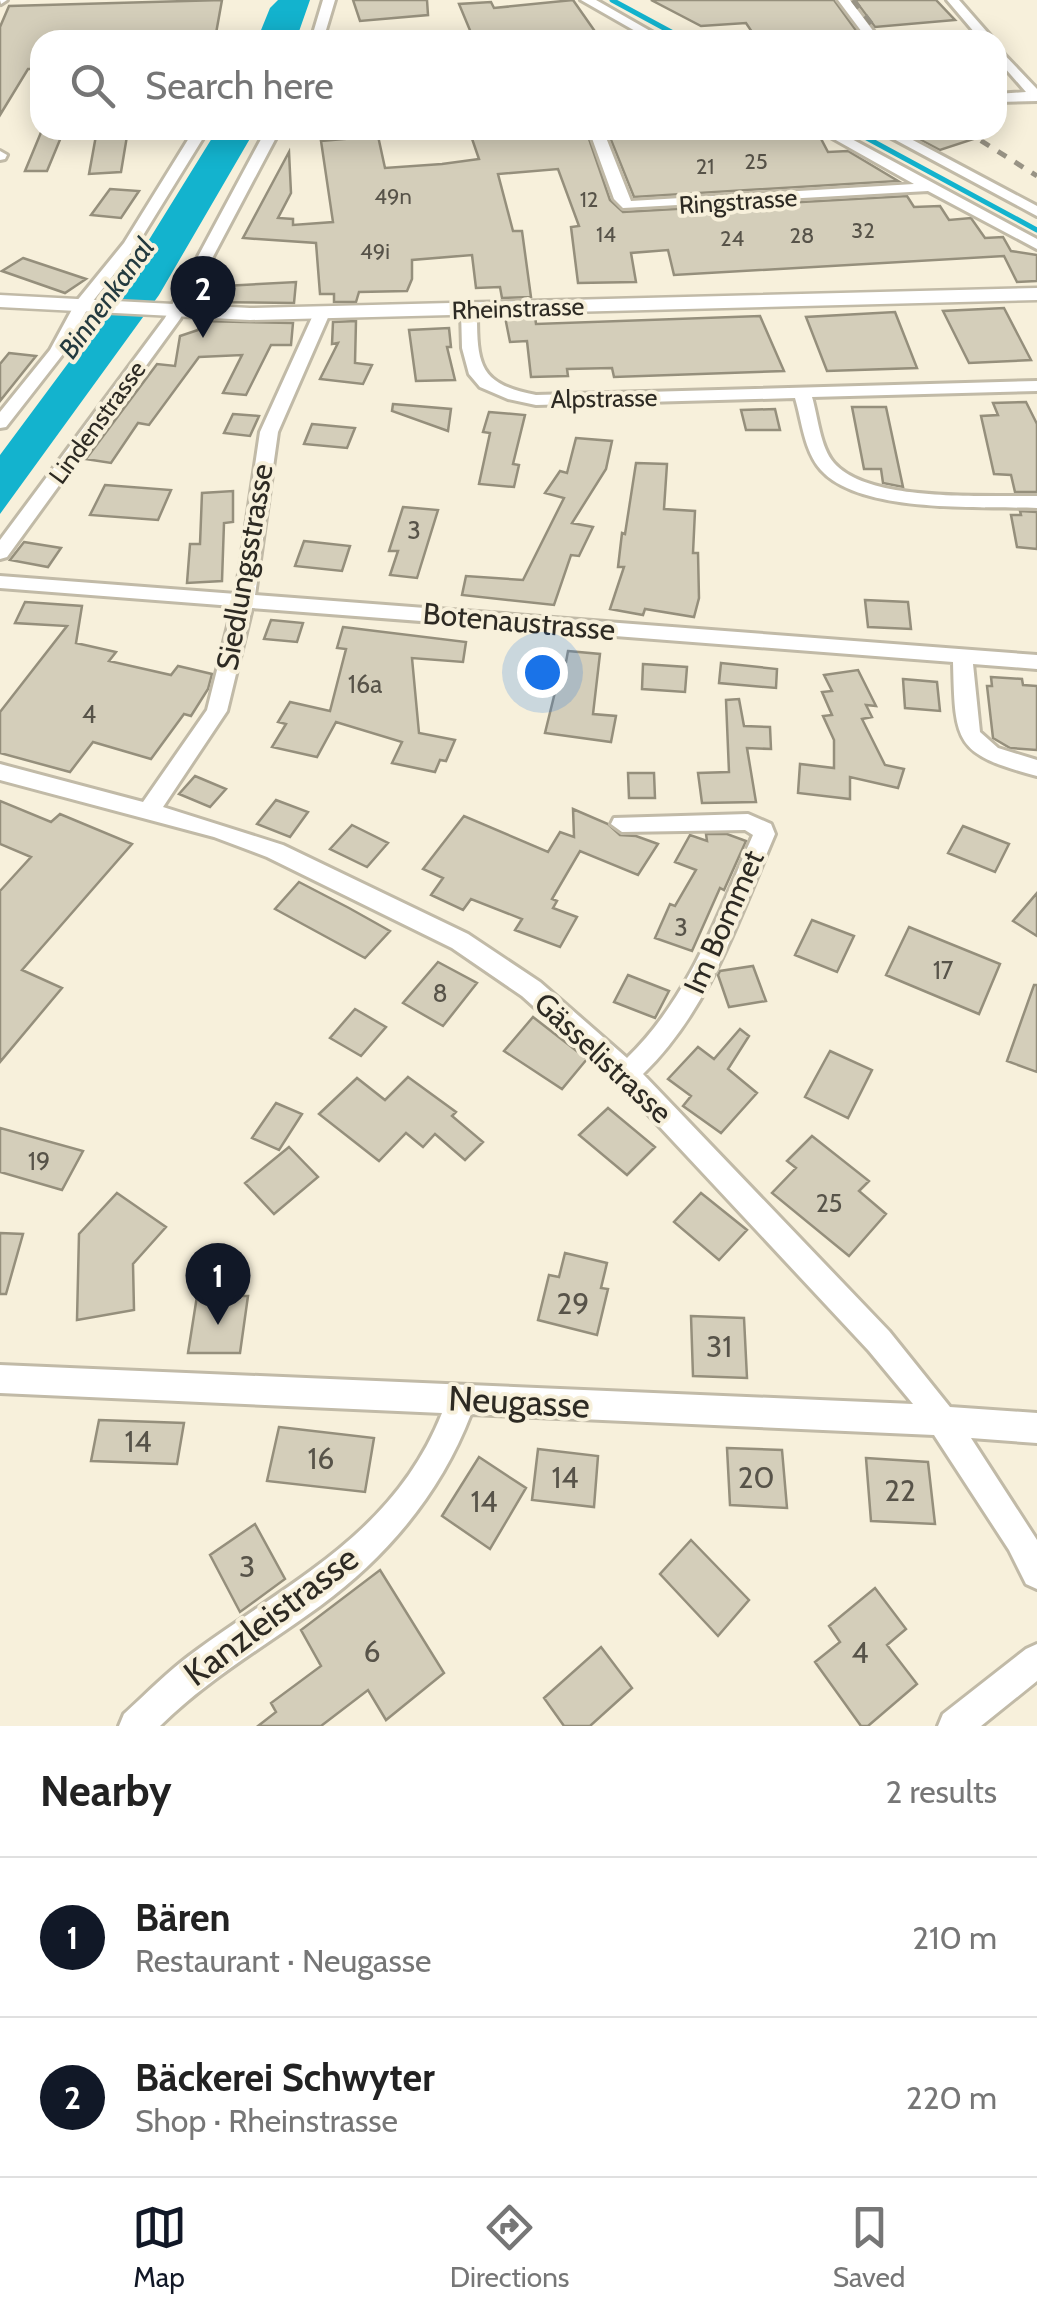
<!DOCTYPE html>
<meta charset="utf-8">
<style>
:root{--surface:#fff;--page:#f6f6f6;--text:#222;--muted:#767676;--line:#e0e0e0;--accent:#111827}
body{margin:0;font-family:Cabin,sans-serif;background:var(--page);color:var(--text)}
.you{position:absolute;left:542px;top:672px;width:35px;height:35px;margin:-25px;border:8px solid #fff;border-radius:50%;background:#1a73e8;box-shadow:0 0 0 15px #1a73e833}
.badge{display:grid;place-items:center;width:65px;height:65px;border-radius:50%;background:var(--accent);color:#fff;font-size:32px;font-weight:700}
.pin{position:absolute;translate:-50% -82px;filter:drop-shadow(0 2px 5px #0008)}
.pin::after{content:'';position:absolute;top:52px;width:35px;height:30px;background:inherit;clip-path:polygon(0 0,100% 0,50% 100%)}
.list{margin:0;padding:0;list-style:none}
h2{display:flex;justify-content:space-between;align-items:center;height:130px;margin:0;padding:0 40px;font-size:42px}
h2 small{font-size:32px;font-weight:400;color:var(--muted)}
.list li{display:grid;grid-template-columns:65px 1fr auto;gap:30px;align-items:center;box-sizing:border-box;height:160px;padding:0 40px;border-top:2px solid var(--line)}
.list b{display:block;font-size:38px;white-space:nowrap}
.list p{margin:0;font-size:32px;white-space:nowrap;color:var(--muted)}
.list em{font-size:32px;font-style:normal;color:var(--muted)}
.icon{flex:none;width:55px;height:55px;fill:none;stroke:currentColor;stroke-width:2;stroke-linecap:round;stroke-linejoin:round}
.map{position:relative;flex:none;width:1037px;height:1726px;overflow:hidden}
.search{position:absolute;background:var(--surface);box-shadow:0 5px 25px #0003;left:30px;right:30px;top:30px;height:110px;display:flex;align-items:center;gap:25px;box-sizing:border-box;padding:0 35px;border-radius:30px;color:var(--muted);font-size:38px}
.sheet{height:450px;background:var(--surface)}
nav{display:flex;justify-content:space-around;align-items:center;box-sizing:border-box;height:140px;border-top:2px solid var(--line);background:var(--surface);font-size:28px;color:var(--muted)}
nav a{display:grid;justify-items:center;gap:5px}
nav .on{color:var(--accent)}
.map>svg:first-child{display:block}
</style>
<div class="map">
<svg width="1037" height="1726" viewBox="0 0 1037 1726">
<rect width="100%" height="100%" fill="#f7f0db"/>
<path fill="#13b3ce" d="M 278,0 L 310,0 L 296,40 L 257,40 L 270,8 Z
M 217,130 L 255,130 L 159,295 L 0,514 L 0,455 L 95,327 Z"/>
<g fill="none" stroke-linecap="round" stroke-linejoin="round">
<path stroke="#13b3ce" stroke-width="5" d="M 612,0 L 686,40
M 852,130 L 1037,230"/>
</g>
<path fill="#d4ceba" stroke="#958f7c" stroke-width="2.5" d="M 222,0 L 215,39 L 115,40 L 116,36 L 104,32 L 101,40 L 40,40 L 40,69 L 28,69 L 0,115 L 0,27 L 9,6 Z
M 353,0 L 427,0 L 428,15 L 360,21 Z
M 573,0 L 601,40 L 515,40 L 514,37 L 474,40 L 459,4 L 491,2 L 494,8 Z
M 651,0 L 834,0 L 863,40 L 818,40 L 814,34 L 756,38 L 746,23 L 701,26 Z
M 855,0 L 936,0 L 955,20 L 875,27 Z
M 42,130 L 64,130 L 47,171 L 25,171 Z
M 97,130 L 128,130 L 121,172 L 89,174 Z
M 469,130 L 586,130 L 610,200 L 623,212 L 907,196 L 914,207 L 940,206 L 949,220 L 971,218 L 985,238 L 1003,237 L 1011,251 L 1037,255 L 1037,281 L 1017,282 L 1004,256 L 674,275 L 668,250 L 631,253 L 636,282 L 578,283 L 571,227 L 579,226 L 558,169 L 498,174 L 513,231 L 522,231 L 531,297 L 502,298 L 500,287 L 476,288 L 472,255 L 412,260 L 412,279 L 407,291 L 359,292 L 356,302 L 334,302 L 334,294 L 320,294 L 316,243 L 243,238 L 289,152 L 291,193 L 278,218 L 293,219 L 293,225 L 333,222 L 321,141 L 378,136 L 385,168 L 442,164 L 479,159 Z
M 607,130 L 794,130 L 797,136 L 819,135 L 828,152 L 848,151 L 898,181 L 634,197 Z
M 902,130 L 988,130 L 989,134 L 940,150 Z
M 110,189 L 139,191 L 121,218 L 91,215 Z
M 23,258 L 86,279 L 65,293 L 2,271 Z
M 296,282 L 294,303 L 203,302 L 206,287 Z
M 1004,308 L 1031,360 L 969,363 L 943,311 Z
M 895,312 L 917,368 L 827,371 L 806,317 Z
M 535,316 L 536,324 L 760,316 L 784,371 L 614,377 L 612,368 L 567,369 L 568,376 L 531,377 L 527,341 L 510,342 L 505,317 Z
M 200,321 L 293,323 L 291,345 L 271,345 L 246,395 L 223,393 L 242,355 L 199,357 L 149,425 L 138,423 L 111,463 L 86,459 L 157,364 L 175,366 L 180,336 L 198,330 Z
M 356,321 L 355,363 L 372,365 L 363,384 L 320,379 L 338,343 L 332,344 L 333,322 Z
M 449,328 L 451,347 L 447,347 L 455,380 L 416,381 L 409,330 Z
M 9,353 L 36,356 L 0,401 L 0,364 Z
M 1026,402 L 1037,424 L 1037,492 L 1015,492 L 1011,475 L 994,474 L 981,416 L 998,415 L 993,403 Z
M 393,404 L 451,409 L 448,431 L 392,411 Z
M 852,407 L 886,407 L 903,487 L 883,483 L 881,469 L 864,469 Z
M 775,409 L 780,430 L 746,430 L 741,410 Z
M 489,412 L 525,415 L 513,464 L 519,465 L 514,487 L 479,484 L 490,433 L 483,432 Z
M 233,414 L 259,416 L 250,436 L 224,433 Z
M 312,424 L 355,428 L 347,448 L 304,444 Z
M 576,438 L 612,441 L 606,469 L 572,523 L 593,527 L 579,556 L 571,555 L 554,605 L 462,595 L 466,576 L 523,580 L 564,498 L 545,493 L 560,471 L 567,473 Z
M 636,463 L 667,464 L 664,509 L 695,511 L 693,553 L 698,553 L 699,598 L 694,617 L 645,609 L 643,615 L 610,609 L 624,567 L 618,567 L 622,533 L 625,534 Z
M 105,485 L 171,490 L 158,520 L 90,515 Z
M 233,491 L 233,522 L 224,523 L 222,581 L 187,583 L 190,544 L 200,544 L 202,493 Z
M 403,507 L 438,510 L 417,578 L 390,575 L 398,551 L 389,551 Z
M 1020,511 L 1037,512 L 1037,549 L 1017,547 L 1011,515 L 1021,515 Z
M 304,541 L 350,546 L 342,571 L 295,566 Z
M 24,542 L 61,548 L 48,567 L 10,560 Z
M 865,600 L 908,602 L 911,629 L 868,627 Z
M 25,602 L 82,606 L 76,643 L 116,652 L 109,661 L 171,675 L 178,666 L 212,674 L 208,689 L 191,716 L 184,714 L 151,759 L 93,742 L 70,772 L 0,753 L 0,712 L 67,626 L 15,623 Z
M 271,620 L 303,623 L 297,642 L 264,639 Z
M 343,627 L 466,642 L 463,662 L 412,658 L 419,733 L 455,740 L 446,761 L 440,760 L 435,772 L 392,763 L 402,742 L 336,722 L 317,757 L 272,747 L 286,724 L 278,722 L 290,702 L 330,711 L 346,649 L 337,648 Z
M 568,651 L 600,654 L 593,714 L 616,716 L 611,742 L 545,733 L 557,684 L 546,683 L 550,660 L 566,662 Z
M 721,663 L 777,669 L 776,688 L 719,683 Z
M 643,664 L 687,667 L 685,692 L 642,689 Z
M 858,670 L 876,706 L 866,705 L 872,717 L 862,719 L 885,765 L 904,769 L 898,788 L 850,777 L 850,799 L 798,793 L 800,764 L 834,768 L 834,740 L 823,716 L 832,715 L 822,692 L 832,691 L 824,675 Z
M 991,677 L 1022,679 L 1023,685 L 1037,686 L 1037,750 L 1010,748 L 993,738 L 987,686 L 992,686 Z
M 903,679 L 937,682 L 940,711 L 905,708 Z
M 739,699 L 744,726 L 770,727 L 771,749 L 747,748 L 756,802 L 702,803 L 698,773 L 729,772 L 726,700 Z
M 628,773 L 654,773 L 655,798 L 629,798 Z
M 195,776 L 226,789 L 210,807 L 179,794 Z
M 276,800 L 308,812 L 290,837 L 257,824 Z
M 0,801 L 51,822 L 60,814 L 132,844 L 22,970 L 62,988 L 0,1062 L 0,891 L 31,857 L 0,844 Z
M 573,809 L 608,824 L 620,835 L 636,836 L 658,844 L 638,875 L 580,851 L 552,899 L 557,901 L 553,908 L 577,917 L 560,947 L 515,930 L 522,919 L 471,899 L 463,910 L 431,895 L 443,878 L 423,869 L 464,816 L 548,852 L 560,832 L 574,837 Z
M 352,825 L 388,843 L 367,867 L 330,849 Z
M 963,826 L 1009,844 L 995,872 L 948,853 Z
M 706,834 L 727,834 L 746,841 L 724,890 L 720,888 L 692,951 L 655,938 L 670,904 L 675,906 L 696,870 L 675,862 L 690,835 L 707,841 Z
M 299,882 L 349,908 L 390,931 L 365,958 L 275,909 Z
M 1037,893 L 1037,936 L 1013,921 Z
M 812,920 L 854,936 L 837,972 L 795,955 Z
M 909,927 L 1000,964 L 979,1014 L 886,975 Z
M 438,962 L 477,983 L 443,1026 L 403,1003 Z
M 753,966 L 766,1001 L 729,1007 L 718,975 L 720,971 Z
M 628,975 L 669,991 L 655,1018 L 614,1002 Z
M 1034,985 L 1037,985 L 1037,1072 L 1007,1061 Z
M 355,1009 L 386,1027 L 361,1056 L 330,1038 Z
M 533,1017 L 587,1059 L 562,1089 L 504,1051 Z
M 740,1029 L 749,1036 L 728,1069 L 757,1093 L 721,1133 L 683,1106 L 691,1096 L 668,1079 L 698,1047 L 714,1059 Z
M 830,1051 L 872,1070 L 848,1118 L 805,1097 Z
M 408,1077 L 456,1112 L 452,1116 L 483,1142 L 465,1160 L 435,1134 L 423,1147 L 406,1133 L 379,1161 L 319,1114 L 357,1078 L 385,1100 Z
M 276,1103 L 302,1114 L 279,1150 L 252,1138 Z
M 608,1108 L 655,1147 L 627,1175 L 579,1135 Z
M 0,1128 L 83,1151 L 62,1190 L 0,1172 Z
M 812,1136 L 869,1181 L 859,1191 L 886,1214 L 849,1256 L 772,1193 L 796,1168 L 787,1161 Z
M 289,1147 L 318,1177 L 274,1214 L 245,1183 Z
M 117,1193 L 166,1227 L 133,1264 L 134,1310 L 77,1320 L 79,1234 Z
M 701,1193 L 747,1230 L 719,1260 L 674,1222 Z
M 0,1233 L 23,1234 L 6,1294 L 0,1294 Z
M 565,1253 L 607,1263 L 601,1288 L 608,1289 L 597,1335 L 538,1320 L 549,1275 L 559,1277 Z
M 197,1296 L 248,1296 L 240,1353 L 188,1353 Z
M 691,1316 L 744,1318 L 747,1378 L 693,1376 Z
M 99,1420 L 184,1423 L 177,1464 L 91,1461 Z
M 279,1427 L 374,1438 L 365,1492 L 267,1481 Z
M 727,1448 L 782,1450 L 787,1508 L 730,1505 Z
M 538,1449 L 598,1456 L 594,1507 L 532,1500 Z
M 479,1457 L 526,1488 L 490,1549 L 442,1516 Z
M 866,1458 L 928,1462 L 935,1524 L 871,1521 Z
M 255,1524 L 285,1579 L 240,1612 L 210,1555 Z
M 691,1540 L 749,1600 L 718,1636 L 660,1574 Z
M 380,1570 L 444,1673 L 386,1720 L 368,1690 L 321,1726 L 258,1726 L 276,1712 L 271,1703 L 321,1666 L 301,1630 Z
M 875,1588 L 906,1629 L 887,1645 L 917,1684 L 868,1726 L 861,1726 L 815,1662 L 840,1642 L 829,1626 Z
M 601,1647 L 632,1688 L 590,1726 L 564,1726 L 544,1698 Z"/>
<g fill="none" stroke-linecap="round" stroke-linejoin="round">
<g stroke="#c1baa7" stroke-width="6">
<path id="minor" d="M 0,0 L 7,0 L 1,4 Z
M 323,0 L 335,0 L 323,40 L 311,40 Z
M 581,0 L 596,0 L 666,40 L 651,40 Z
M 838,0 L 850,0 L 880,40 L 868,40 Z
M 947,0 L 959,0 L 994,40 L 981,40 Z
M 997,47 L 1037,89 L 1037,101 L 997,102 L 997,94 L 1026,92 L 997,59 Z
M 194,130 L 208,130 L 137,245 L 89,306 L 63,354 L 6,427 L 0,428 L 0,412 L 50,350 L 76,302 L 124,243 Z
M 266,130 L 280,130 L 180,319 L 7,557 L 0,559 L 0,540 L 165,318 Z
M 589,130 L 603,130 L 631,201 L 914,184 L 818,130 L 835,130 L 1037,239 L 1037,249 L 928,191 L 623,208 L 614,199 Z
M 877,130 L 894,130 L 1037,206 L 1037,216 Z
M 0,151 L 7,155 L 5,159 L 0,160 Z
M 469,305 L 477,310 C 477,364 478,384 536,395 L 1037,381 L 1037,391 L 812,397 C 818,417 820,447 834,463 C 869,503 987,495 1037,496 L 1037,508 C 982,506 860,514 821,470 C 804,451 802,421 795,398 L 536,405 L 508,399 L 480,387 L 469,374 L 462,348 L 461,310 Z
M 322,308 L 330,313 L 278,432 L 255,595 L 1037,655 L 1037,669 L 973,664 L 980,732 L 998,748 L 1037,760 L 1037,776 C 955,754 955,744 953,662 L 252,608 L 227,711 L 163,807 L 283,845 L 468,934 L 540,982 L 627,1058 C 690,997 718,914 753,835 L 745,830 L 622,832 L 611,824 L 614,818 L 748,814 L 771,824 L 775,834 C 739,918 710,1009 643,1074 L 889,1331 L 950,1407 L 1037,1413 L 1037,1443 L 971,1438 L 1037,1540 L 1037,1589 L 1026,1584 L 1009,1550 L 934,1435 L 471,1414 C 441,1492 388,1556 320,1606 C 265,1646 209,1678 160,1726 L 119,1726 L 124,1714 C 147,1693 168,1671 193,1653 C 290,1581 394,1534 442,1413 L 0,1393 L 0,1365 L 913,1404 L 869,1351 L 618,1082 L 522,996 L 452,948 L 267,857 L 214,837 L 0,780 L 0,764 L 143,802 L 207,710 L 233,606 L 0,588 L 0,576 L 236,594 L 260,432 L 314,313 Z
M 1037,1644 L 1037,1681 L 981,1726 L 938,1726 L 943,1714 L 1026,1649 Z"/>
</g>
<g stroke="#c1baa7" stroke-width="5">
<path id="tertiary" d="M 1037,288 L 1037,300 L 250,320 L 0,307 L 0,295 L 250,308 Z"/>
</g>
<use href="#minor" fill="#fff" fill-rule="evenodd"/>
<use href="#tertiary" fill="#fff" fill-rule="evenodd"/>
<path stroke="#989385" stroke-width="5" stroke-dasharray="10 10" stroke-linecap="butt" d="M 853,0 L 884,40
M 964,130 L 1037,176"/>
</g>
<g text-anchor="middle" stroke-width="8" stroke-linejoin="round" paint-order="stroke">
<g font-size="22" fill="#575349">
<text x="756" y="169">25</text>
<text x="705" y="174">21</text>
<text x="393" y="204">49n</text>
<text x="589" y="207">12</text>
<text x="863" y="238">32</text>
<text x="606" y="242">14</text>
<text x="802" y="243">28</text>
<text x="732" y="246">24</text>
<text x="375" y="259">49i</text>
</g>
<g font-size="25" fill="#2d2a23" stroke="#f7f0db">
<text transform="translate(738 201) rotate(-4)" y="9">Ringstrasse</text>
<text transform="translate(518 308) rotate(-2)" y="9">Rheinstrasse</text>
<text transform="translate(604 398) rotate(-1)" y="9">Alpstrasse</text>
<text transform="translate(97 422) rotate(-54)" y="9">Lindenstrasse</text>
</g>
<g font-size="25" fill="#575349">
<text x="414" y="539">3</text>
<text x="365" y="693">16a</text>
<text x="89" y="723">4</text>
<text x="681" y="936">3</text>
<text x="943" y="979">17</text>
<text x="440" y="1002">8</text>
<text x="39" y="1170">19</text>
<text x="829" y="1212">25</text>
</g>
<g font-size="28" font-style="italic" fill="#233a3f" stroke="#f7f0db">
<text transform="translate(106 298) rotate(-54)" y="10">Binnenkanal</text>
</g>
<g font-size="30" fill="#2d2a23" stroke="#f7f0db">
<text transform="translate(245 567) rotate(-80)" y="10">Siedlungsstrasse</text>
<text transform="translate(519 622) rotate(5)" y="10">Botenaustrasse</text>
<text transform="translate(724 922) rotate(-66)" y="10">Im Bommet</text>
<text transform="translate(603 1058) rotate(43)" y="10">Gässelistrasse</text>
</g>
<g font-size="30" fill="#575349">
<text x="573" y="1314">29</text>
<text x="719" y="1357">31</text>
<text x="138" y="1452">14</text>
<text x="321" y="1469">16</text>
<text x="565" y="1488">14</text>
<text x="756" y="1488">20</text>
<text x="900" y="1501">22</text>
<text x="484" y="1512">14</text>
<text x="247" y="1577">3</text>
<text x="372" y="1662">6</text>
<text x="860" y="1663">4</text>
</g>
<g font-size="35" fill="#2d2a23" stroke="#f7f0db">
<text transform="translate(519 1402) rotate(3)" y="12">Neugasse</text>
<text transform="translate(271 1616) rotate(-37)" y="12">Kanzleistrasse</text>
</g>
</g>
</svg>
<div class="you"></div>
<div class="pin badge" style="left:218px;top:1325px">1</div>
<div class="pin badge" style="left:203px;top:338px">2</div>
<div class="search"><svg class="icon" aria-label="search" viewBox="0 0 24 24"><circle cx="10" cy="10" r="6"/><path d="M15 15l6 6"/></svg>Search here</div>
</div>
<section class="sheet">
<h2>Nearby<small>2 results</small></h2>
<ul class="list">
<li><span class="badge">1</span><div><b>Bären</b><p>Restaurant · Neugasse</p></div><em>210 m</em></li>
<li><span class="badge">2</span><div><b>Bäckerei Schwyter</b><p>Shop · Rheinstrasse</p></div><em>220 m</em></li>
</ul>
</section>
<nav>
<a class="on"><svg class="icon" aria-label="map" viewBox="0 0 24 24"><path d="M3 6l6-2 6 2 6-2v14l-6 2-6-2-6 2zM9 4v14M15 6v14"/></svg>Map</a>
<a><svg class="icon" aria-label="directions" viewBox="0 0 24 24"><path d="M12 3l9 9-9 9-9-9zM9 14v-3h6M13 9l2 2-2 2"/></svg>Directions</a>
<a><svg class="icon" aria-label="saved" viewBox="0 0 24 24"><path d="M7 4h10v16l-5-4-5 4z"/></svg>Saved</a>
</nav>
